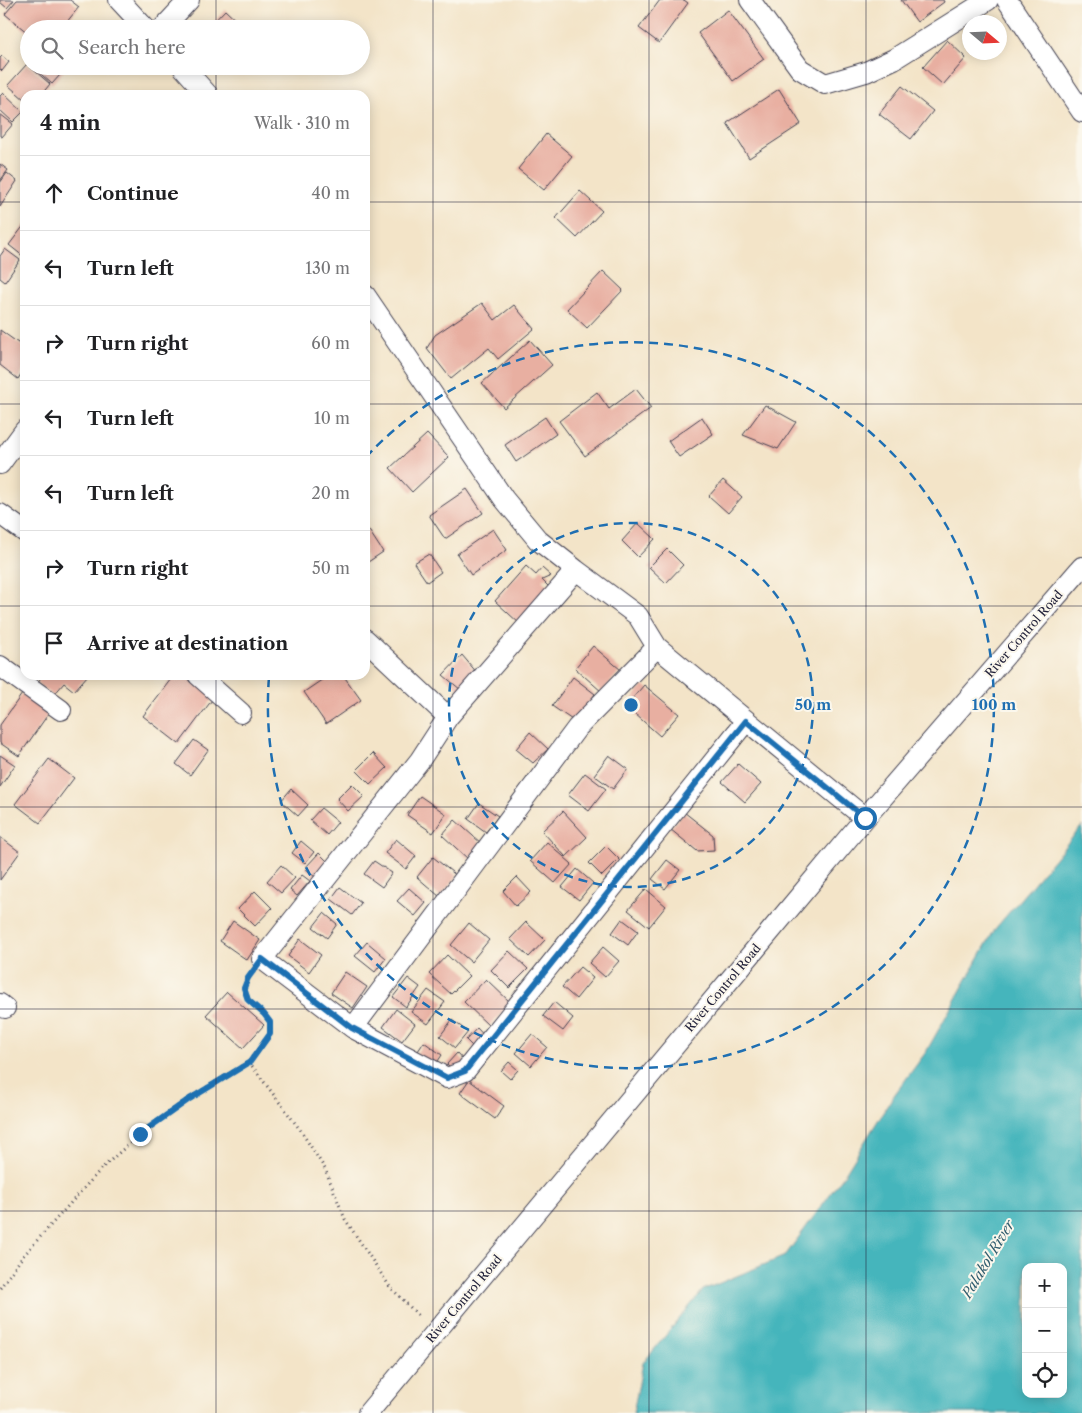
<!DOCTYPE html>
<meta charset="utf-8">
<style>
:root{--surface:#fff;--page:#f2f2f2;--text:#202124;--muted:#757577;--line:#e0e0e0}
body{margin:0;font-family:"Libre Caslon Text",serif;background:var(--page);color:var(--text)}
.controls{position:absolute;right:15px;bottom:15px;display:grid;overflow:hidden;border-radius:10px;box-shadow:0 2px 12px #0003}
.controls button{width:45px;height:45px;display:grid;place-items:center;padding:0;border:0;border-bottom:1px solid var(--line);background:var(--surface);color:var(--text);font:25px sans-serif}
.compass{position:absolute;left:962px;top:15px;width:45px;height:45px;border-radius:50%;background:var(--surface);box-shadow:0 2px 12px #0003;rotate:109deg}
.stop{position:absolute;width:15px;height:15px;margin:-11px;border:4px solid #1f6fb2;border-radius:50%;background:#fff}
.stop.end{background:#1f6fb2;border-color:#fff;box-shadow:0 1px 5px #0008}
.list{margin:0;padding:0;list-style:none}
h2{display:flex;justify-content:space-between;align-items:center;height:65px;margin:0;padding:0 20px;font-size:21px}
h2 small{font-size:16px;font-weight:400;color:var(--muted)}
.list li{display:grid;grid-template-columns:32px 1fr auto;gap:15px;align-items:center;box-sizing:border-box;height:75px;padding:0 20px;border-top:1px solid var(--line)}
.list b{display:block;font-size:19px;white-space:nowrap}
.list em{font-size:16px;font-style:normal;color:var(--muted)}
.icon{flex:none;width:28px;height:28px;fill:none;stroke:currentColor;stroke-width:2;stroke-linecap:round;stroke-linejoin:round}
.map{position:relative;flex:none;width:1082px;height:1413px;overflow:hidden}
.search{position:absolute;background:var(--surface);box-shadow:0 2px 12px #0003;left:20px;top:20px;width:350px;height:55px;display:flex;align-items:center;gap:12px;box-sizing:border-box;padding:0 18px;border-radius:28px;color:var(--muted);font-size:19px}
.panel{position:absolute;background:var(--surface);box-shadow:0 2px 12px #0003;left:20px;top:90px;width:350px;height:590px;border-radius:15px}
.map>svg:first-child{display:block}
</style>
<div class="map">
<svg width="1082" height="1413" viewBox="0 0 1082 1413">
<rect width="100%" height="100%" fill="#fbf7ec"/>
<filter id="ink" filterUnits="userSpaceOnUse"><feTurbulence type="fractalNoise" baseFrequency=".02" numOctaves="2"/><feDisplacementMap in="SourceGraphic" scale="10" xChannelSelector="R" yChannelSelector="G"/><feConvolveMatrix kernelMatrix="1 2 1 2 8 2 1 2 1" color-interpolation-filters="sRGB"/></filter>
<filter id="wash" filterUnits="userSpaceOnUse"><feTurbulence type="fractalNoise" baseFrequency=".0096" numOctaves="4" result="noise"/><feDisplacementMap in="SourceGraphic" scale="20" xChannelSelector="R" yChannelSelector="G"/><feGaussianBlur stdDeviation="1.12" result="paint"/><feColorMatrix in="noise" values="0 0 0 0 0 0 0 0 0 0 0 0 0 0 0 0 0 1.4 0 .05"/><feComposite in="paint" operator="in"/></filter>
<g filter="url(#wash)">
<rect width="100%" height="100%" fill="#f3e4c8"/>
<path fill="#45b5bc" stroke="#346c7c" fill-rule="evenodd" d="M 1082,826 L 1082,1413 L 633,1413 L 643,1363 L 703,1290 L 785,1256 L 844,1175 L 892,1098 L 926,1052 L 995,929 ZM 1026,1267 L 1063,1267 L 1063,1394 L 1026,1394 Z"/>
<g id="blocks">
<path fill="#e8afa1" d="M 0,0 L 14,0 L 7,8 L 0,2 Z
M 17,0 L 70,0 L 79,7 L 61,29 L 29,29 L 29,34 L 5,14 Z
M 660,0 L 684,0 L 688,3 L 659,43 L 639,28 Z
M 901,0 L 943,0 L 944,2 L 917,22 Z
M 225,10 L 241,25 L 237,29 L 207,29 Z
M 728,10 L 764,59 L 733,81 L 698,33 Z
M 947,40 L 966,58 L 943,85 L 923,67 Z
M 2,56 L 9,62 L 2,71 L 0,69 L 0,58 Z
M 27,64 L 50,84 L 41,95 L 25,95 L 25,100 L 8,85 Z
M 32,66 L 68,66 L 52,84 Z
M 902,86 L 933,111 L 911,139 L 879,114 Z
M 779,89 L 801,124 L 749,158 L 727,123 Z
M 3,93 L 23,112 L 13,122 L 0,110 L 0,96 Z
M 0,114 L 13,124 L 2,137 L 0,136 Z
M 546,134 L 572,156 L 544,190 L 518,169 Z
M 0,164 L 8,170 L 0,181 Z
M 7,173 L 17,181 L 0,207 L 0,183 Z
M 580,191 L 602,211 L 577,238 L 556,218 Z
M 25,224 L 25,255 L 24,257 L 9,245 Z
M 5,249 L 20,260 L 5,282 L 0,278 L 0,256 Z
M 603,271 L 623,290 L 587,328 L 567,309 Z
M 482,303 L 495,320 L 514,305 L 534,329 L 498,359 L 489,348 L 451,379 L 427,348 L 435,335 Z
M 0,330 L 25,348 L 25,368 L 18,379 L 0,365 Z
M 530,340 L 552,365 L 504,408 L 482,383 Z
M 636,389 L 651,408 L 585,456 L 559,421 L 597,392 L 609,409 Z
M 765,405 L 796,422 L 778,449 L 743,435 Z
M 545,417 L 556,434 L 516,462 L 505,445 Z
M 702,417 L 713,434 L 679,457 L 668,441 Z
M 427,434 L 449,457 L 412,492 L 390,468 Z
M 723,480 L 742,497 L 728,513 L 709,496 Z
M 467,489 L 483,513 L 445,539 L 429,515 Z
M 638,523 L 655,539 L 638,557 L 622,541 Z
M 368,529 L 383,552 L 365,564 L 365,532 Z
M 493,529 L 507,550 L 471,575 L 457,554 Z
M 667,549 L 683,565 L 666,583 L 649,567 Z
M 429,554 L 441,572 L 427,582 L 414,563 Z
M 526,566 L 536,575 L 542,568 L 551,576 L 542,580 L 551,589 L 520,624 L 495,601 Z
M 593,646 L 621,670 L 602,692 L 575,668 Z
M 462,655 L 478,674 L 461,690 L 443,675 Z
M 43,675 L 88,675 L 74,691 L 64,683 L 53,696 L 37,683 Z
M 174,675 L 188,675 L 215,696 L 179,744 L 143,716 Z
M 329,675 L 343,675 L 361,700 L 326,724 L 304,692 Z
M 573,677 L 595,694 L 575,722 L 552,706 Z
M 644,685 L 679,714 L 660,736 L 626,706 Z
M 22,694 L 49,713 L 19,756 L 0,743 L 0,725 Z
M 530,732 L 548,749 L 533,763 L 516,749 Z
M 194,740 L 208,750 L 190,775 L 176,764 Z
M 373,753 L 387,768 L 370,784 L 356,770 Z
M 0,755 L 15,765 L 0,787 Z
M 609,755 L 628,769 L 613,789 L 594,775 Z
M 49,759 L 74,778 L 40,823 L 15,804 Z
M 738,764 L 761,784 L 745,802 L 722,782 Z
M 585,773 L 606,789 L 589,811 L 568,795 Z
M 352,784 L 364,796 L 348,811 L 337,799 Z
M 291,789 L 308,805 L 298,816 L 281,801 Z
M 420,796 L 446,814 L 433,833 L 407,815 Z
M 479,803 L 498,816 L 486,832 L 468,819 Z
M 321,808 L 338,822 L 327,835 L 310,820 Z
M 563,811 L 587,837 L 566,857 L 542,831 Z
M 684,812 L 713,835 L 714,850 L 697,851 L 670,829 Z
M 455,820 L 482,844 L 468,859 L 442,835 Z
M 0,837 L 20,852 L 0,880 Z
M 396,839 L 416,856 L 406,869 L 385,853 Z
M 301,841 L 314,852 L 305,863 L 292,853 Z
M 547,842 L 572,864 L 555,883 L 530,861 Z
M 606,846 L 619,859 L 602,876 L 589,863 Z
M 319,853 L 330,864 L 317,879 L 305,868 Z
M 433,857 L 457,876 L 440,897 L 417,877 Z
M 667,860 L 680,870 L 665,889 L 652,879 Z
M 374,861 L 392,873 L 382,887 L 364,874 Z
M 281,865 L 295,878 L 281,893 L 267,881 Z
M 577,869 L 593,883 L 579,900 L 562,887 Z
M 302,875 L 310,881 L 297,896 L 290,890 Z
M 517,877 L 531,892 L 516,906 L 503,891 Z
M 340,887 L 361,903 L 352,915 L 331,899 Z
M 409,888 L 426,903 L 415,916 L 397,901 Z
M 646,889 L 666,906 L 649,927 L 628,910 Z
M 255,891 L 272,908 L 255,926 L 238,909 Z
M 324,913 L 337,924 L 327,938 L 313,927 Z
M 622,919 L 638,931 L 628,945 L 612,933 Z
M 233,921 L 260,940 L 247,960 L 220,941 Z
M 526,922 L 545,940 L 529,957 L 510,939 Z
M 469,923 L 489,940 L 471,962 L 451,945 Z
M 300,939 L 321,955 L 309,972 L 288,956 Z
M 367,942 L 386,958 L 375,972 L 355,956 Z
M 603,947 L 619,961 L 605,977 L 589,963 Z
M 509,951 L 528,969 L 509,988 L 491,970 Z
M 447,955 L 469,976 L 451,994 L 429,974 Z
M 580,967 L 593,978 L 576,999 L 562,987 Z
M 345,972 L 367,987 L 353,1008 L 331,993 Z
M 408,978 L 420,987 L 406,1007 L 393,997 Z
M 486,979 L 511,1003 L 489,1026 L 464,1002 Z
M 428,990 L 445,1002 L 428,1024 L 411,1012 Z
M 227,992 L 264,1025 L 243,1048 L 206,1015 Z
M 554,1002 L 573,1018 L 563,1031 L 543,1016 Z
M 396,1009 L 415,1024 L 402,1041 L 383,1027 Z
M 452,1020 L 468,1032 L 455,1048 L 440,1036 Z
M 477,1028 L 488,1040 L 477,1051 L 466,1040 Z
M 532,1034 L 547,1047 L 531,1066 L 516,1053 Z
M 424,1042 L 442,1055 L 434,1067 L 416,1054 Z
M 457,1053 L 465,1062 L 455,1072 L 447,1064 Z
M 509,1062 L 518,1070 L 510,1079 L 501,1071 Z
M 469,1080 L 504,1106 L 495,1119 L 460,1093 Z"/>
</g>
</g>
<g filter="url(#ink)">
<use href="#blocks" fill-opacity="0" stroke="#413f50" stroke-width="1"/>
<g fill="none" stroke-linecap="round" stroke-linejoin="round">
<g stroke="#413f50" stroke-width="22">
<path id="street" d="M 119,0 L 146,29
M 750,0 L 800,69 L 825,84 L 866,72 L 894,59 L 988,0
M 1007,0 L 1082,112
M 162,29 L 189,0
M 182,66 L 208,95
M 365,295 L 504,499 L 538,540 L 576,570 L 638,616 L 657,647 L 865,818
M 0,464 L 25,430
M 0,514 L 25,532
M 576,570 L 448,717 L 420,760 L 262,959 L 353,1028 L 447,1078 L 465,1071 L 746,721
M 365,639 L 448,717
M 0,666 L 61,710
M 198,675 L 241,713
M 0,1004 L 5,1008
M 353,1028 L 577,728 L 657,647
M 368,1413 L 865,818 L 1082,567"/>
</g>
<path stroke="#413f50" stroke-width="3" stroke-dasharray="1 4" stroke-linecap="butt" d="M 249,1062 L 301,1131 L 325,1169 L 345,1219 L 390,1287 L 420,1317
M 0,1288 L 24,1255 L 102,1168 L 140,1134 L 188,1099 L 249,1062 L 270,1034 L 270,1023 L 264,1014 L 249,1000 L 244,988 L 250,976"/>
<use href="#street" stroke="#fff" stroke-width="20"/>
</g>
</g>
<g fill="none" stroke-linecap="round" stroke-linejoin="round" filter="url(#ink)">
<path stroke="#1f6fb2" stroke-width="6" d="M 140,1134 L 188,1100 L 250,1062 L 270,1034 L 270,1022 L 264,1014 L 248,1000 L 244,988 L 248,978 L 262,959 L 352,1028 L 447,1078 L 465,1071 L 746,721 L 865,818"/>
</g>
<path fill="none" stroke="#22223b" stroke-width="1" stroke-opacity="0.55" d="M 216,0 L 216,29M 433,0 L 433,1413M 649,0 L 649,1413M 866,0 L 866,1413M 216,66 L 216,95M 0,202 L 25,202M 365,202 L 1082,202M 0,404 L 25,404M 365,404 L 1082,404M 0,606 L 25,606M 365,606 L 1082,606M 216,675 L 216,1413M 0,807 L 1082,807M 0,1009 L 1082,1009M 0,1211 L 1082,1211"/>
<g fill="none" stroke="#1f6fb2" stroke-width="2.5" stroke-dasharray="9 6">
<circle cx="631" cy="705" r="182"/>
<path d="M366 457A363 363 0 1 1 269 677"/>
</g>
<g text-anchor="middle" stroke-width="4" stroke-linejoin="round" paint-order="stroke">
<g font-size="12" fill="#22223b" stroke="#fbf7ec">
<text transform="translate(1024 634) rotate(-49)" y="4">River Control Road</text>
<text transform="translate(723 988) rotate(-50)" y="4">River Control Road</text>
<text transform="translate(464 1299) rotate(-50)" y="4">River Control Road</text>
</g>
<g font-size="14" font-style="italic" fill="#305d6f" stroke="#fbf7ec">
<text transform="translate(988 1259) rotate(-59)" y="5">Palakol River</text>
</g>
</g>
<circle cx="631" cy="705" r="8" fill="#1f6fb2" stroke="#fbf7ec" stroke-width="2.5"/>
<g font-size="15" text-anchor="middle" font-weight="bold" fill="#1f6fb2" stroke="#fbf7ec" stroke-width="4" stroke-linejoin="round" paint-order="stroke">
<text x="813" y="710">50 m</text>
<text x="994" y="710">100 m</text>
</g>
</svg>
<div class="controls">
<button>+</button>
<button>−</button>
<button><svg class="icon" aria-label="locate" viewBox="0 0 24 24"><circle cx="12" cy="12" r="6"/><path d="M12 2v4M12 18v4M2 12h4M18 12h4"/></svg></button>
</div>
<svg class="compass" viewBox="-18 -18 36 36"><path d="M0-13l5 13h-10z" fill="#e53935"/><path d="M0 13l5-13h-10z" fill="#757577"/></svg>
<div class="stop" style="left:865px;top:818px"></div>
<div class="stop end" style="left:140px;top:1134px"></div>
<div class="search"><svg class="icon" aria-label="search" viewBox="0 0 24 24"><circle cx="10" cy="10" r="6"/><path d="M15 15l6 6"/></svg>Search here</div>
<section class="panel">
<h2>4 min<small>Walk · 310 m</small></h2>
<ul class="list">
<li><svg class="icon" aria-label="ahead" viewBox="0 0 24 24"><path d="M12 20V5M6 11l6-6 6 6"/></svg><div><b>Continue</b></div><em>40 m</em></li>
<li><svg class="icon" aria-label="left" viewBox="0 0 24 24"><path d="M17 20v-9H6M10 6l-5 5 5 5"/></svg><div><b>Turn left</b></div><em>130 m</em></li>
<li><svg class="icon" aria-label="right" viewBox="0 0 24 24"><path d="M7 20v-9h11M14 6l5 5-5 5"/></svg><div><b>Turn right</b></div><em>60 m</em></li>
<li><svg class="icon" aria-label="left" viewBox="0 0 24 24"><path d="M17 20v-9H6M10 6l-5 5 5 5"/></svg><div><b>Turn left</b></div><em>10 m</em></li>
<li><svg class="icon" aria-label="left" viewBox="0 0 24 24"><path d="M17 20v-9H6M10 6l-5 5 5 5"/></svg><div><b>Turn left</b></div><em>20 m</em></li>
<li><svg class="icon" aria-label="right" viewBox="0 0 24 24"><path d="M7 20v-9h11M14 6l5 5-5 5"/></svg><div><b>Turn right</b></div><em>50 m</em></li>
<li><svg class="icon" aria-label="arrive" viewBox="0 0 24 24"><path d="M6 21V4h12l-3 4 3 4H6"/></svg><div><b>Arrive at destination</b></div></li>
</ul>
</section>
</div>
